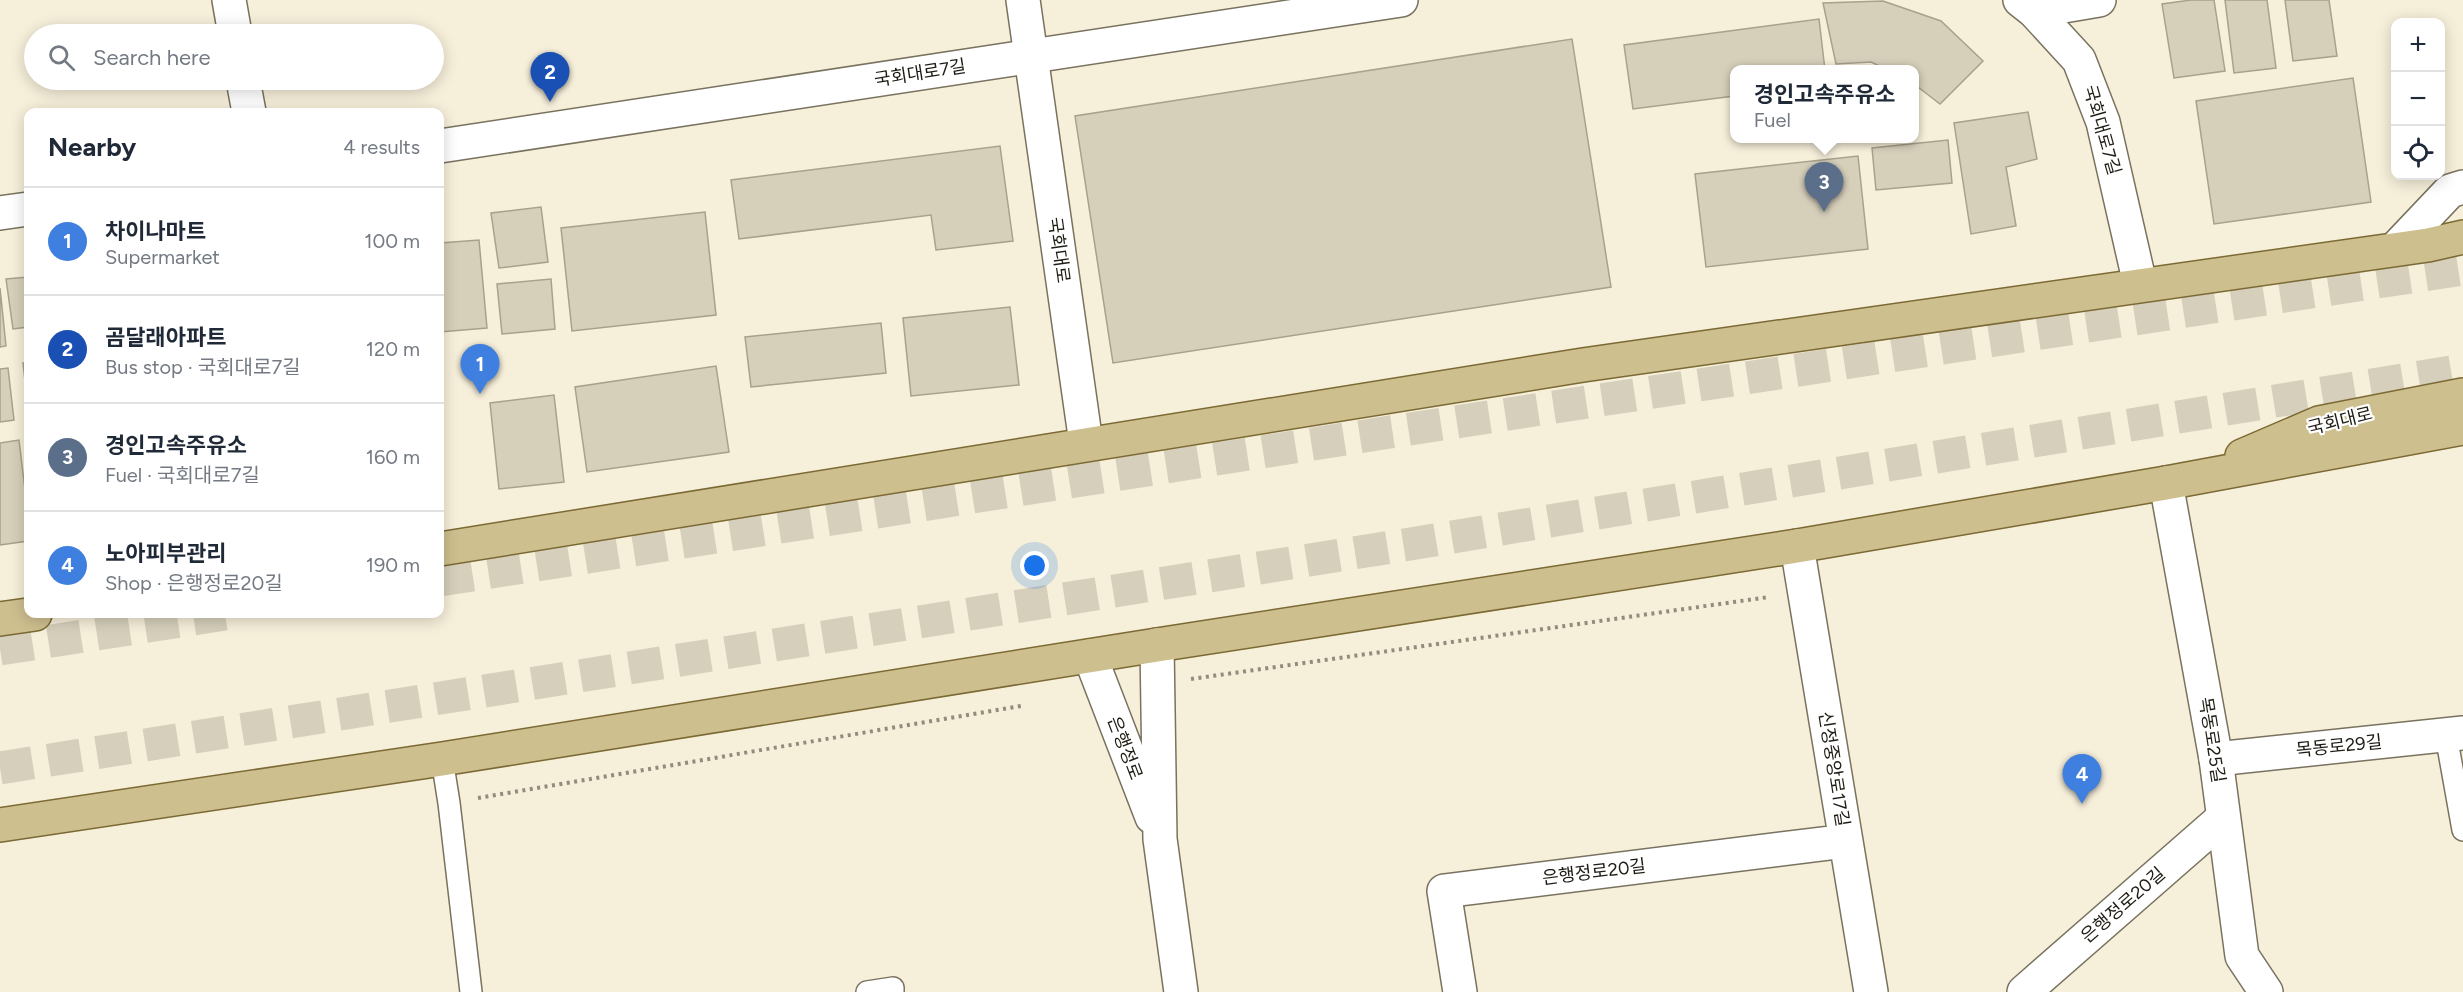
<!DOCTYPE html>
<meta charset="utf-8">
<style>
:root{--surface:#fff;--page:#f6f6f7;--text:#1f2937;--muted:#747a83;--line:#e0e1e3;--accent:#814bc2}
body{margin:0;font-family:Figtree,"Noto Sans KR",sans-serif;background:var(--page);color:var(--text)}
.controls{position:absolute;right:18px;top:18px;display:grid;overflow:hidden;border-radius:12px;box-shadow:0 3px 15px #0003}
.controls button{width:54px;height:54px;display:grid;place-items:center;padding:0;border:0;border-bottom:2px solid var(--line);background:var(--surface);color:var(--text);font:30px sans-serif}
.you{position:absolute;left:1035px;top:566px;width:21px;height:21px;margin:-15px;border:4px solid #fff;border-radius:50%;background:#1a73e8;box-shadow:0 0 0 9px #1a73e833}
.badge{display:grid;place-items:center;width:39px;height:39px;border-radius:50%;background:var(--accent);color:#fff;font-size:20px;font-weight:700}
.pin{position:absolute;translate:-50% -50px;filter:drop-shadow(0 2px 3px #0008)}
.pin::after{content:'';position:absolute;top:32px;width:21px;height:18px;background:inherit;clip-path:polygon(0 0,100% 0,50% 100%)}
.popup{position:absolute;left:1730px;top:65px;width:189px;height:78px;box-sizing:border-box;display:grid;place-content:center;border-radius:12px;background:var(--surface);filter:drop-shadow(0 2px 4px #0005);font-size:20px;white-space:nowrap;color:var(--muted)}
.popup b{font-size:22px;color:var(--text)}
.popup::after{content:'';position:absolute;left:50%;top:100%;margin-left:-12px;border:12px solid transparent;border-top-color:var(--surface)}
.list{margin:0;padding:0;list-style:none}
h2{display:flex;justify-content:space-between;align-items:center;height:78px;margin:0;padding:0 24px;font-size:26px}
h2 small{font-size:20px;font-weight:400;color:var(--muted)}
.list li{display:grid;grid-template-columns:39px 1fr auto;gap:18px;align-items:center;box-sizing:border-box;height:108px;padding:0 24px;border-top:2px solid var(--line)}
.list b{display:block;font-size:22px;white-space:nowrap}
.list p{margin:0;font-size:20px;white-space:nowrap;color:var(--muted)}
.list em{font-size:20px;font-style:normal;color:var(--muted)}
.icon{flex:none;width:33px;height:33px;fill:none;stroke:currentColor;stroke-width:2;stroke-linecap:round;stroke-linejoin:round}
.map{position:relative;flex:none;width:2463px;height:992px;overflow:hidden}
.search{position:absolute;background:var(--surface);box-shadow:0 3px 15px #0003;left:24px;top:24px;width:420px;height:66px;display:flex;align-items:center;gap:15px;box-sizing:border-box;padding:0 21px;border-radius:33px;color:var(--muted);font-size:22px}
.panel{position:absolute;background:var(--surface);box-shadow:0 3px 15px #0003;left:24px;top:108px;width:420px;height:510px;border-radius:12px}
.map>svg:first-child{display:block}
</style>
<div class="map">
<svg width="2463" height="992" viewBox="0 0 2463 992">
<rect width="100%" height="100%" fill="#f6efda"/>
<path fill="#d6cfba" stroke="#a8a18d" stroke-width="1.5" d="M 2191,0 L 2214,0 L 2225,71 L 2174,78 L 2162,4 Z
M 2225,0 L 2267,0 L 2276,68 L 2234,73 Z
M 2285,0 L 2329,0 L 2337,56 L 2293,61 Z
M 1883,1 L 1941,21 L 1983,61 L 1940,104 L 1914,84 L 1914,70 L 1888,70 L 1871,62 L 1836,64 L 1823,3 Z
M 1819,19 L 1825,70 L 1734,70 L 1734,96 L 1633,109 L 1624,45 Z
M 1572,39 L 1611,287 L 1113,363 L 1075,116 Z
M 2353,78 L 2371,202 L 2214,224 L 2196,101 Z
M 2028,112 L 2037,159 L 2006,167 L 2016,226 L 1971,234 L 1954,123 Z
M 1948,140 L 1952,183 L 1876,190 L 1872,148 Z
M 1000,146 L 1013,241 L 936,250 L 931,215 L 739,239 L 731,180 Z
M 1858,156 L 1868,249 L 1706,267 L 1695,174 Z
M 541,207 L 548,262 L 499,268 L 491,213 Z
M 705,212 L 716,315 L 572,331 L 561,228 Z
M 479,240 L 487,328 L 440,332 L 440,243 Z
M 28,277 L 28,327 L 13,329 L 6,279 Z
M 551,279 L 555,329 L 502,334 L 497,284 Z
M 0,288 L 6,346 L 0,347 Z
M 1010,307 L 1019,385 L 911,396 L 903,318 Z
M 881,323 L 886,373 L 751,387 L 745,337 Z
M 23,363 L 28,363 L 28,407 Z
M 716,366 L 729,452 L 587,472 L 575,387 Z
M 8,368 L 14,420 L 0,422 L 0,369 Z
M 554,395 L 564,482 L 499,489 L 490,403 Z
M 19,440 L 28,515 L 28,541 L 0,545 L 0,443 Z"/>
<g fill="none" stroke-linecap="round" stroke-linejoin="round">
<path stroke="#d6cfbc" stroke-width="33" stroke-dasharray="33 16" stroke-linecap="butt" d="M 440,580 L 1390,432 L 2463,269
M 0,649 L 225,614
M 0,768 L 1404,545 L 2463,370"/>
<g stroke="#78725f" stroke-width="24">
<path id="service" d="M 2446,735 L 2463,830
M 442,759 L 449,803 L 471,992
M 867,992 L 893,988 L 893,992"/>
</g>
<g stroke="#78725f" stroke-width="36">
<path id="minor" d="M 229,0 L 235,34
M 1023,0 L 1086,443
M 2034,11 L 2099,0
M 243,80 L 249,112
M 2395,249 L 2450,191 L 2463,187
M 1797,546 L 1871,992
M 1157,645 L 1160,839 L 1181,992
M 1090,656 L 1152,817
M 2216,759 L 2463,733
M 1460,992 L 1444,891 L 1846,841
M 2024,992 L 2223,818"/>
</g>
<g stroke="#78725f" stroke-width="36">
<path id="tertiary" d="M 2020,0 L 2034,11 L 2079,60 L 2103,122 L 2140,284
M 440,146 L 1401,0
M 0,213 L 28,209
M 2166,483 L 2216,759 L 2242,956 L 2266,992"/>
</g>
<g stroke="#7c6a34" stroke-width="36">
<path id="primary" d="M 2242,456 L 2319,423 L 2463,395
M 440,549 L 1583,365 L 2428,245 L 2463,237
M 0,619 L 35,614
M 0,825 L 442,759 L 1157,645 L 1797,546 L 2166,483 L 2463,428"/>
</g>
<path stroke="#918c7d" stroke-width="4" stroke-dasharray="3 4.5" stroke-linecap="butt" d="M 1191,679 L 1769,597
M 478,798 L 1021,706"/>
<use href="#service" stroke="#fff" stroke-width="21"/>
<use href="#minor" stroke="#fff" stroke-width="33"/>
<use href="#tertiary" stroke="#fff" stroke-width="33"/>
<use href="#primary" stroke="#cebf8f" stroke-width="33"/>
</g>
<g text-anchor="middle" stroke-width="4.5" stroke-linejoin="round" paint-order="stroke">
<g font-size="18" fill="#1f1c14" stroke="#fff">
<text transform="translate(920 73) rotate(-9)" y="6">국회대로7길</text>
<text transform="translate(2102 130) rotate(74)" y="6">국회대로7길</text>
<text transform="translate(1059 250) rotate(82)" y="6">국회대로</text>
<text transform="translate(2340 421) rotate(-14)" y="6">국회대로</text>
<text transform="translate(2212 740) rotate(81)" y="6">목동로25길</text>
<text transform="translate(2339 746) rotate(-6)" y="6">목동로29길</text>
<text transform="translate(1125 748) rotate(69)" y="6">은행정로</text>
<text transform="translate(1834 769) rotate(81)" y="6">신정중앙로17길</text>
<text transform="translate(1594 872) rotate(-7)" y="6">은행정로20길</text>
<text transform="translate(2123 905) rotate(-41)" y="6">은행정로20길</text>
</g>
</g>
</svg>
<div class="controls">
<button>+</button>
<button>−</button>
<button><svg class="icon" aria-label="locate" viewBox="0 0 24 24"><circle cx="12" cy="12" r="6"/><path d="M12 2v4M12 18v4M2 12h4M18 12h4"/></svg></button>
</div>
<div class="you"></div>
<div class="pin badge" style="left:480px;top:394px;background:#3f7fe0">1</div>
<div class="pin badge" style="left:550px;top:102px;background:#1a4fb4">2</div>
<div class="pin badge" style="left:1824px;top:212px;background:#5c6f8a">3</div>
<div class="popup"><b>경인고속주유소</b>Fuel</div>
<div class="pin badge" style="left:2082px;top:804px;background:#3f7fe0">4</div>
<div class="search"><svg class="icon" aria-label="search" viewBox="0 0 24 24"><circle cx="10" cy="10" r="6"/><path d="M15 15l6 6"/></svg>Search here</div>
<section class="panel">
<h2>Nearby<small>4 results</small></h2>
<ul class="list">
<li><span class="badge" style="background:#3f7fe0">1</span><div><b>차이나마트</b><p>Supermarket</p></div><em>100 m</em></li>
<li><span class="badge" style="background:#1a4fb4">2</span><div><b>곰달래아파트</b><p>Bus stop · 국회대로7길</p></div><em>120 m</em></li>
<li><span class="badge" style="background:#5c6f8a">3</span><div><b>경인고속주유소</b><p>Fuel · 국회대로7길</p></div><em>160 m</em></li>
<li><span class="badge" style="background:#3f7fe0">4</span><div><b>노아피부관리</b><p>Shop · 은행정로20길</p></div><em>190 m</em></li>
</ul>
</section>
</div>
